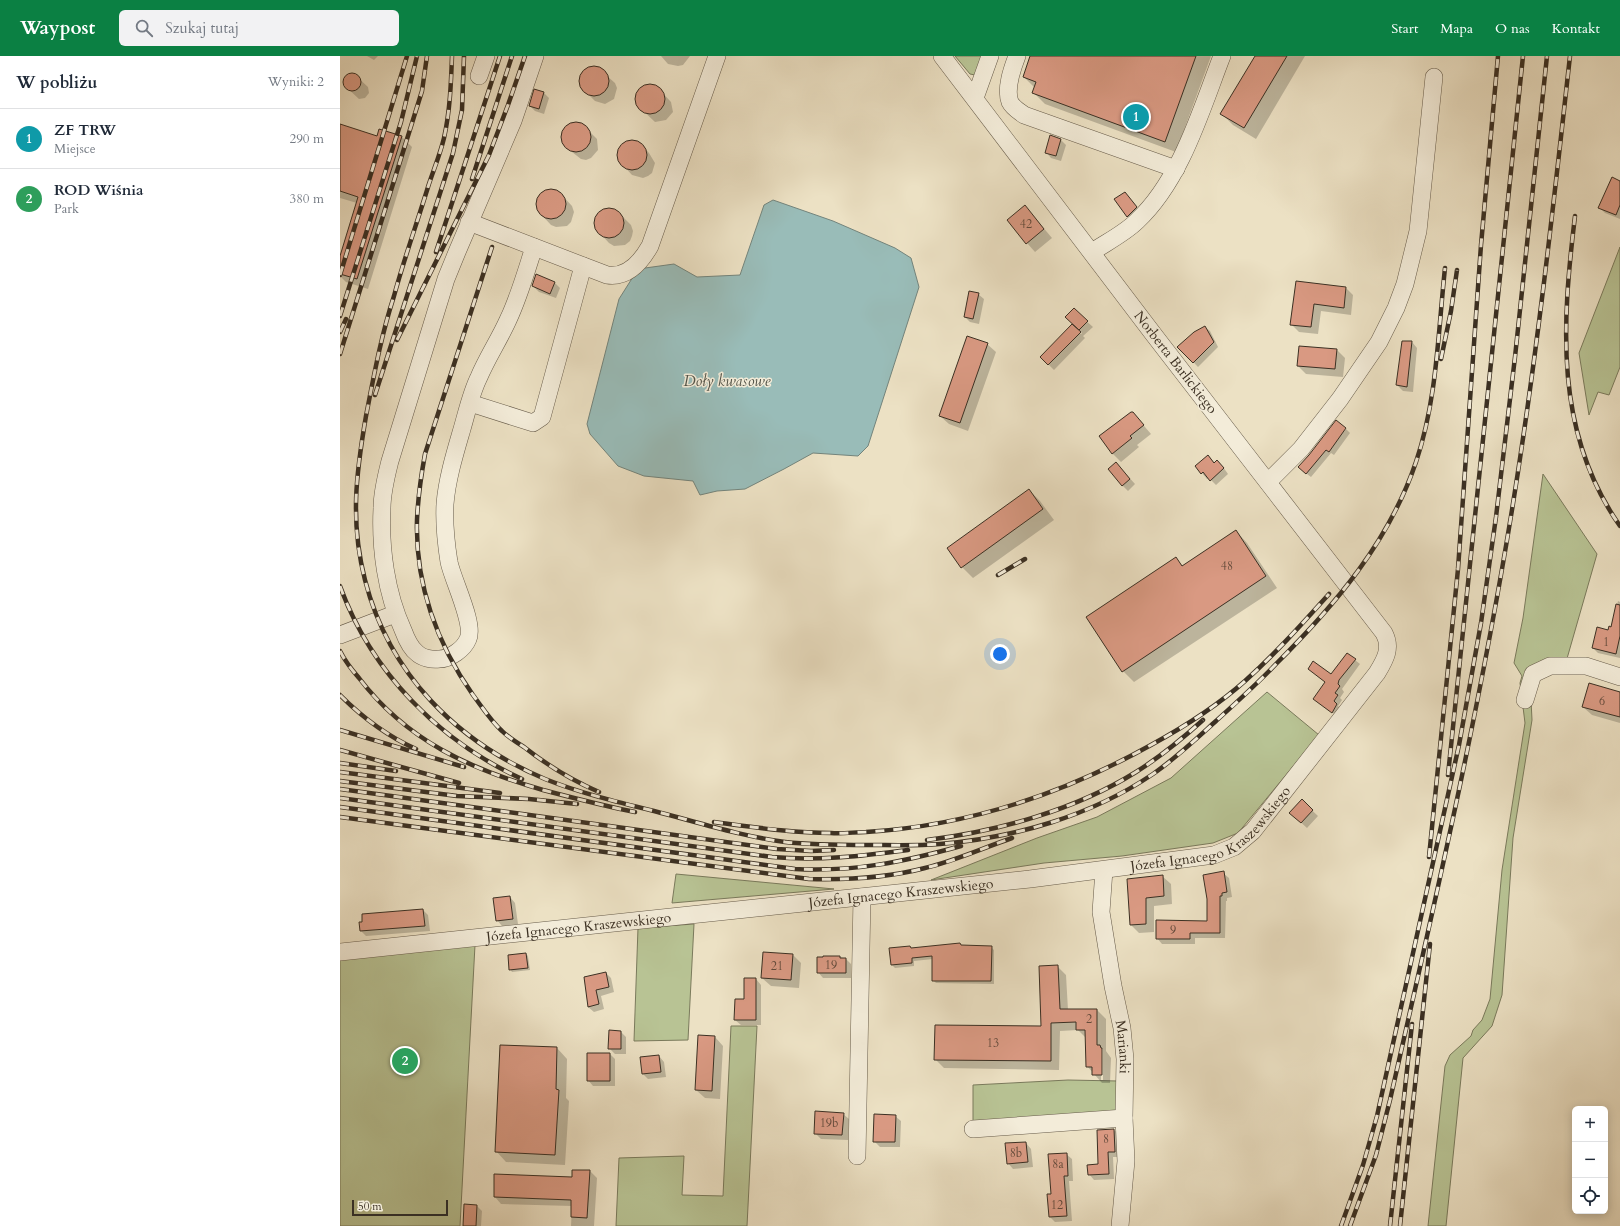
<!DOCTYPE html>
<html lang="pl">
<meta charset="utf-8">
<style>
:root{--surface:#fff;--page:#f2f2f3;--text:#1f2937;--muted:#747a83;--line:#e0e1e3;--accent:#0b8043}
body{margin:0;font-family:Cardo,serif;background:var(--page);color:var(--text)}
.controls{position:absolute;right:12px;bottom:12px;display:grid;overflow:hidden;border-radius:6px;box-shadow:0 2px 10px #0003}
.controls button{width:36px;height:36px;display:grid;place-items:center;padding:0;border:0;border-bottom:1px solid var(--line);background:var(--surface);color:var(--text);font:20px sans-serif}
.scale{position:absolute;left:12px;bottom:10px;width:96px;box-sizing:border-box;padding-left:4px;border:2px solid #3b3023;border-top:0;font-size:11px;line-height:14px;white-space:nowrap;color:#3b3023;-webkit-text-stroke:3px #f3ecd9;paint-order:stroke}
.you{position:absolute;left:660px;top:598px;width:14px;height:14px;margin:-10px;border:3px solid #fff;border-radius:50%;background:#1a73e8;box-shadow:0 0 0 6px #1a73e833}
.badge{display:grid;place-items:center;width:26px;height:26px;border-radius:50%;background:var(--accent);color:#fff;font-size:13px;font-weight:700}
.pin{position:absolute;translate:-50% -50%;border:2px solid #fff;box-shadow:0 1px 4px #0006}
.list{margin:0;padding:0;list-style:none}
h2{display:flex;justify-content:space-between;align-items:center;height:52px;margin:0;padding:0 16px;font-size:17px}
h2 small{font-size:13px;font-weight:400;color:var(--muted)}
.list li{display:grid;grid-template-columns:26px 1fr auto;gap:12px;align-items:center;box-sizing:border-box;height:60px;padding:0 16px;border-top:1px solid var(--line)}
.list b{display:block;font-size:15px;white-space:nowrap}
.list p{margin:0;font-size:13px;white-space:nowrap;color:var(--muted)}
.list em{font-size:13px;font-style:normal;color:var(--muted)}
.icon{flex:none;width:22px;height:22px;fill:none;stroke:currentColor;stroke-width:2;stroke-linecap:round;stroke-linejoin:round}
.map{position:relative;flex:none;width:1280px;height:1170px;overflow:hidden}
header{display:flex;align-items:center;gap:24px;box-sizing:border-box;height:56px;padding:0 20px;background:var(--accent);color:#fff}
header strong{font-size:19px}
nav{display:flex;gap:22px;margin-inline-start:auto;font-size:14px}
.search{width:280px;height:36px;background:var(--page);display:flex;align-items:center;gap:10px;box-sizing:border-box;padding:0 14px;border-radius:6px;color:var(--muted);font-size:15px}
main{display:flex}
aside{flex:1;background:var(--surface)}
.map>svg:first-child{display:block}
</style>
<header>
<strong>Waypost</strong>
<div class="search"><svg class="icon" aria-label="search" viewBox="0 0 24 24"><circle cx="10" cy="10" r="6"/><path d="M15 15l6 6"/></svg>Szukaj tutaj</div>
<nav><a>Start</a><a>Mapa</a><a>O nas</a><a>Kontakt</a></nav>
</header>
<main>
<aside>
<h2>W pobliżu<small>Wyniki: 2</small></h2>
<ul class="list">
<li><span class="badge" style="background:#0f9aa8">1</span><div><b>ZF TRW</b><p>Miejsce</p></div><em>290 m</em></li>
<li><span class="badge" style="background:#2e9e5b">2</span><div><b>ROD Wiśnia</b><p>Park</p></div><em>380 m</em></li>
</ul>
</aside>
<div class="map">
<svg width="1280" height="1170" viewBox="0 0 1280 1170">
<rect width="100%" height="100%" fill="#ece1c4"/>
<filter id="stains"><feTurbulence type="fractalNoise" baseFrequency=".005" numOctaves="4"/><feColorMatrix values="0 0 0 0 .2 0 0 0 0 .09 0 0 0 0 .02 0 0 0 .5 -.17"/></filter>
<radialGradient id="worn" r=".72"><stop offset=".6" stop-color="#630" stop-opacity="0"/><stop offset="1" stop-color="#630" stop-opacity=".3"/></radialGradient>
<path fill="#b8c394" stroke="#7a7a5c" d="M 615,0 L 642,0 L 635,19 L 630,18 Z
M 1280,191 L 1280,311 L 1269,339 L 1258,336 L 1249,359 L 1239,297 Z
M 1203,418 L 1257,498 L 1224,613 L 1197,623 L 1191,644 L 1192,664 L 1173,782 L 1162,939 L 1152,970 L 1123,1002 L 1106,1170 L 1088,1170 L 1105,1010 L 1110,999 L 1131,980 L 1133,974 L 1142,964 L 1150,943 L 1162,814 L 1185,667 L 1180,627 L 1182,620 L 1174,607 L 1183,562 Z
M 927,636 L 979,679 L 898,777 L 873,787 L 782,800 L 704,807 L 591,824 L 697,782 L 757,761 L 831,722 Z
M 336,818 L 494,833 L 332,847 Z
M 354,868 L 348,984 L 294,985 L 298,872 Z
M 135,889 L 120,1170 L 0,1170 L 0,904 Z
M 391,970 L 417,970 L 407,1170 L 276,1170 L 279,1102 L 344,1100 L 342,1139 L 383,1140 Z
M 728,1024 L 778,1025 L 777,1056 L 633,1067 L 633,1029 Z"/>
<path fill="#99bcb8" stroke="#73847c" d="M 433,144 L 493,165 L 555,192 L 571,202 L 579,231 L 528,390 L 518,400 L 473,397 L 444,413 L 405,433 L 377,435 L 360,439 L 353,425 L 304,420 L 278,410 L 250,378 L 247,368 L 279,243 L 298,213 L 334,208 L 357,221 L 400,219 L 424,149 Z"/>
<path fill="#0003" fill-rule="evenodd" d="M 27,0 L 38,0 L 34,4 Z
M 321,0 L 350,0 L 343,9 L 338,10 L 328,8 Z
M 691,0 L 871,0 L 836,96 L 705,48 L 694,37 L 695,32 L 684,21 Z
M 916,0 L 965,0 L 916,83 L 893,69 L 882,58 Z
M 258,12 L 275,27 L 277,32 L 274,43 L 265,48 L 255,45 L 242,32 L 241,27 L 244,16 L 248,13 Z
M 14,18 L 28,31 L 29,37 L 25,42 L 19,43 L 5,30 L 4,23 L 8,19 Z
M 309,30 L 319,33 L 331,46 L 333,56 L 326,64 L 315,66 L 298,50 L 297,45 L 299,35 Z
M 195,34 L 204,37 L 209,42 L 204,58 L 195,55 L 190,50 Z
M 240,68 L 244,70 L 257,83 L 258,94 L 251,102 L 246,104 L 241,103 L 232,96 L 224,87 L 222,82 L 225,72 L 229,69 Z
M 0,69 L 38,81 L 40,74 L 62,81 L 72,91 L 28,233 L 6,226 L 0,220 L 0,203 L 17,147 L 0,142 Z
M 721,84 L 726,89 L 721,105 L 711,102 L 706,96 Z
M 290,85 L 301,88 L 309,97 L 315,107 L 312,117 L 308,120 L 303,122 L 292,119 L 280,106 L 278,101 L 281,90 Z
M 1280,126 L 1280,163 L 1265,157 L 1259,151 Z
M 209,134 L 220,137 L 232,150 L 234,156 L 231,166 L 227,170 L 216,171 L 211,169 L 198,155 L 196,150 L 199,139 Z
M 785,137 L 801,157 L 793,166 L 787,160 Z
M 685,150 L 712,182 L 695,196 L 687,187 Z
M 267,153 L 278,156 L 291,169 L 293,175 L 292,180 L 290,185 L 285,189 L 274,190 L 269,187 L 257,174 L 255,169 L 258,158 Z
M 214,226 L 220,232 L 216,242 L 199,236 L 193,230 Z
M 1006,232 L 1013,239 L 1011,259 L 981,255 L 978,278 L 959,276 L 951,268 L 953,250 Z
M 638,238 L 644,243 L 639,268 L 630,266 L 625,261 Z
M 734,254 L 753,271 L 743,280 L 745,282 L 714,314 L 701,301 L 732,270 L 741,278 L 742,277 L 727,261 Z
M 865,271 L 870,275 L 878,291 L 858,311 L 839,291 Z
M 1072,286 L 1077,292 L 1073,336 L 1063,335 L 1057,329 Z
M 647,288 L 656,296 L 628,375 L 609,368 L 600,360 Z
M 997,294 L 1005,302 L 1003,321 L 966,318 L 958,310 Z
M 793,357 L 811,378 L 797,389 L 799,391 L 781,406 L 773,398 L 760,380 Z
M 1006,373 L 1010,377 L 994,399 L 991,397 L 971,421 L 963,415 Z
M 868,400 L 875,407 L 883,411 L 888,418 L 876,429 L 869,422 L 867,423 L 856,410 Z
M 776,407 L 795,428 L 788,435 L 782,429 Z
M 689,434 L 700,445 L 714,464 L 633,522 L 622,511 Z
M 896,475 L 907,487 L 937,532 L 794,626 L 783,615 L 836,503 L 843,510 Z
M 1278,545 L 1280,546 L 1280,602 L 1258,597 L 1253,592 L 1271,572 Z
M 1015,604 L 1020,608 L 1002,633 L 1004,636 L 1000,642 L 1002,644 L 998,650 L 1001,653 L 997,660 L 974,643 L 986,627 L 969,613 L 991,620 Z
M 1280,637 L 1280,667 L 1252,659 L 1243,651 Z
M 962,745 L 978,760 L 967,772 L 956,762 Z
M 883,817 L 889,822 L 892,841 L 887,842 L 887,845 L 886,845 L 885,882 L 855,882 L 855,888 L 822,888 L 817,882 L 868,866 Z
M 822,820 L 831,828 L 832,848 L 814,850 L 814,876 L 799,877 L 791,869 L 788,824 Z
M 170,841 L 175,847 L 178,868 L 162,870 L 157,864 Z
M 83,854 L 88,859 L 90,875 L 26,880 L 21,875 Z
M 622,890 L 651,891 L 654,894 L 654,928 L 596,927 L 593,924 L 593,903 L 574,905 L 574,910 L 555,912 L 552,909 L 550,893 Z
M 186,898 L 188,900 L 190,914 L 172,916 L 170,913 Z
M 453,899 L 461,907 L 459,932 L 431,930 L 422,922 Z
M 500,901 L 506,903 L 511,908 L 511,922 L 483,922 L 478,916 Z
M 717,910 L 726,919 L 728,954 L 757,954 L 766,963 L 766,995 L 771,1002 L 770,1027 L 762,1027 L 747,1010 L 746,982 L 738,974 L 720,975 L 719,1014 L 604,1012 L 595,1003 L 702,971 ZM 761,991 L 763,993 L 763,1024 L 761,1024 Z
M 266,917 L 271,922 L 274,936 L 261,940 L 264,953 L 254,956 L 248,951 L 245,922 Z
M 416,923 L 421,929 L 421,969 L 401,969 L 395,964 Z
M 281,976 L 286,981 L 286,998 L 275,998 L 269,992 Z
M 375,981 L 383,990 L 380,1043 L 365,1042 L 356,1034 Z
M 217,992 L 227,1003 L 226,1042 L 229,1045 L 225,1109 L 166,1106 L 156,1095 Z
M 270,998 L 275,1003 L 275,1030 L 253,1030 L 248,1024 Z
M 319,1000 L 324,1006 L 326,1021 L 308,1023 L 303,1018 Z
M 503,1058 L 509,1063 L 508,1084 L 481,1083 L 475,1077 Z
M 555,1060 L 561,1065 L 560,1091 L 540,1091 L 534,1085 Z
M 774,1074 L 780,1079 L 780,1101 L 773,1101 L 774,1123 L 754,1124 L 749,1118 L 759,1109 L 758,1075 Z
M 686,1087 L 691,1093 L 693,1111 L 673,1113 L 668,1107 Z
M 726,1098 L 732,1103 L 733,1125 L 729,1125 L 732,1165 L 715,1166 L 710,1161 L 712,1139 Z
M 250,1115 L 257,1122 L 254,1170 L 231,1170 L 232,1150 L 161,1148 L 155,1141 L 233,1122 Z
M 137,1150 L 142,1155 L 141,1170 L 124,1170 Z"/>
<path fill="#d99982" stroke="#3b3023" d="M 690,0 L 856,0 L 825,86 L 692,37 L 696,26 L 683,21 Z
M 915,0 L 947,0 L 904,72 L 880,58 Z
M239 25a15 15 0 1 1 30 0a15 15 0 1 1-30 0Z
M3 26a9 9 0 1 1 18 0a9 9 0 1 1-18 0Z
M295 43a15 15 0 1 1 30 0a15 15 0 1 1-30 0Z
M 194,33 L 204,36 L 199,53 L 189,50 Z
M221 81a15 15 0 1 1 30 0a15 15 0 1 1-30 0Z
M 0,68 L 37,80 L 39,73 L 62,80 L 17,223 L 0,218 L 0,200 L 18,141 L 0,135 Z
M 710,79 L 721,83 L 716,100 L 705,97 Z
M277 99a15 15 0 1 1 30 0a15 15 0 1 1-30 0Z
M 1272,121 L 1280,125 L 1280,149 L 1276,159 L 1258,152 Z
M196 148a15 15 0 1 1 30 0a15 15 0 1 1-30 0Z
M 785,136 L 797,151 L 787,161 L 774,143 Z
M 685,149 L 704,173 L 686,188 L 667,164 Z
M254 167a15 15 0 1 1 30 0a15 15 0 1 1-30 0Z
M 196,218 L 215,226 L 210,238 L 192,230 Z
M 956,225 L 1006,231 L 1004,252 L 974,248 L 971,271 L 950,269 Z
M 629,235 L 639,237 L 633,263 L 624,261 Z
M 734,252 L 748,265 L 739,274 L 725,261 Z
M 732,268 L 741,276 L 708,309 L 700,301 Z
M 865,270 L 874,286 L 853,307 L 837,291 L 854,276 Z
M 627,280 L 648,287 L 620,367 L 599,360 Z
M 1062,285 L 1072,285 L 1067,331 L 1056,329 Z
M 959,290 L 997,293 L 995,313 L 957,310 Z
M 791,356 L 793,356 L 804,369 L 790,380 L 792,382 L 772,398 L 759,380 Z
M 996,364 L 1006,372 L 989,396 L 986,394 L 966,418 L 958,411 L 969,399 Z
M 868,399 L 874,407 L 877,404 L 884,412 L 870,425 L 863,416 L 861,418 L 855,410 Z
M 776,406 L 790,423 L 782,430 L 768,413 Z
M 689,433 L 703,453 L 621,512 L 607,492 Z
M 896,474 L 926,520 L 782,616 L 746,561 L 836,501 L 842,510 Z
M 1276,548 L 1280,549 L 1280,580 L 1276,598 L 1252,592 L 1257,571 L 1268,574 L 1269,570 L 1271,571 Z
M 1007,597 L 1016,603 L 999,624 L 998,628 L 1000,630 L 995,637 L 998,639 L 994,645 L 997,648 L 992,657 L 973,643 L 985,626 L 968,613 L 973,605 L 991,618 Z
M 1249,627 L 1280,636 L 1280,661 L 1242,651 Z
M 962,743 L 973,754 L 961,767 L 949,757 Z
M 884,815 L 887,836 L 882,837 L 882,840 L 880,840 L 880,877 L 850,877 L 850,883 L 816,883 L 816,864 L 867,865 L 867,843 L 863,819 Z
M 823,819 L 824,840 L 806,842 L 806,868 L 790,869 L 787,823 Z
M 170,840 L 173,863 L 156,865 L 153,842 Z
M 83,853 L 85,870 L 20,875 L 19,866 L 22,866 L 22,858 Z
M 620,887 L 621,889 L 652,890 L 651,925 L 592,925 L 592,900 L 572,902 L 572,907 L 551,909 L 549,892 L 570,890 L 571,892 Z
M 423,896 L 453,898 L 451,924 L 421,922 Z
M 186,897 L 188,912 L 169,914 L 168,899 Z
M 483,900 L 500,900 L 500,902 L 506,902 L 506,917 L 477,917 L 477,901 L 483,901 Z
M 718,909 L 720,953 L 757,953 L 757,989 L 760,989 L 761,992 L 762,992 L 762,1019 L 752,1019 L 752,1011 L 746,1011 L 745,974 L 736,974 L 736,966 L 711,967 L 711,1005 L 594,1004 L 595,969 L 701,970 L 699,910 Z
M 266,916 L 269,931 L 256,934 L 259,948 L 248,951 L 244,921 Z
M 404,922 L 416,922 L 416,964 L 394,964 L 395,943 L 404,943 Z
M 269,974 L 281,975 L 281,993 L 268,993 Z
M 358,979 L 375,980 L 372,1035 L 355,1034 Z
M 160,989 L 217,991 L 216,1033 L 219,1034 L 215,1099 L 155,1096 Z
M 247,997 L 270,997 L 270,1025 L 247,1025 Z
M 319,999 L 321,1016 L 302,1018 L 300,1001 Z
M 475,1055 L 504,1057 L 502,1079 L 474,1078 Z
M 534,1058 L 556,1059 L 555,1086 L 533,1086 Z
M 774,1073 L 775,1096 L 768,1096 L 769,1118 L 748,1119 L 747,1109 L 758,1108 L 757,1074 Z
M 686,1086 L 688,1106 L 667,1108 L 665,1087 Z
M 727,1097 L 728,1120 L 724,1120 L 727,1160 L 709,1161 L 707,1138 L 711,1138 L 708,1098 Z
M 232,1114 L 250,1114 L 247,1162 L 231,1161 L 231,1144 L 154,1141 L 154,1118 L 232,1121 Z
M 124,1148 L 137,1149 L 136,1170 L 123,1170 Z"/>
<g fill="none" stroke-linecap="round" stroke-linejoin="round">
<g stroke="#675c4b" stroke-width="18">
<g id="minor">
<path d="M 677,0 C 672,13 665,33 670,46 C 673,52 679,55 684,59 L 836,113"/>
<path d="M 139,20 L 146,0"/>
<path d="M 635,42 L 650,0"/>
<path d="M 129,166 L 267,219 C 287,222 301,206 310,190 L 377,0"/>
<path d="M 194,191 C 186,216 179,241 168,264 C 159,284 147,302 139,321 C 131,337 127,356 122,373 C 115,397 107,423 105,448 C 104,467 106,487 109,506 C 113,525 135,568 128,583 C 124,593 110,603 99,603 C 92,604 82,602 77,597 C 70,592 66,582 63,574 C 46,537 40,492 42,452 C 42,436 46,421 50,405 L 106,223 L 117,196 L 173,65 L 195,0"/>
<path d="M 752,196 C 767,186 785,177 797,165 C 841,124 861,54 882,0"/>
<path d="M 130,347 L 193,367 L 202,361 L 243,210"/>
<path d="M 928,426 L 961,393 L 1000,343 L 1039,286 L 1056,252 L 1065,228 L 1078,175 L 1094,21"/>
<path d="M 0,579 L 55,558"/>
<path d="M 1185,644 L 1193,618 L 1210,610 L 1246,610 L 1280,621"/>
<path id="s1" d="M 764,814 L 761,856 L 773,930 L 782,972 L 785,1003 L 784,1062 L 786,1105 L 780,1170"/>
<path id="s2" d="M 0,896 L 690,823 L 874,799 L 894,791 L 913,775 L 1037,617 C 1045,604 1052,592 1044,577 L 814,279 L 602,0"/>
<path d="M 633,1073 L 784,1062"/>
<path d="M 517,1100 L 522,841"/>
</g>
</g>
<use href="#minor" stroke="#f3ecd9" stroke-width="17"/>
<g stroke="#3b3023" stroke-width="4.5">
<path id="rail" d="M 112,0 C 111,28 110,55 104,82 C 100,99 93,115 88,131 C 77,167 64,203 54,240 C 41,280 34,319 26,360 C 16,418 10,466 25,524 C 49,618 117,686 205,723 C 240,737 277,746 314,755 C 357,766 400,780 445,786 C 472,789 500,789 527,789 C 551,789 575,790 600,788 C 674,782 751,760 813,718 C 836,702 856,683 876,665 C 897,646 917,628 936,608 C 995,549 1049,486 1076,406 C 1097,344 1098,277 1105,212
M 132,123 L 172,0
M 1235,160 C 1222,268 1214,376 1280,470
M 152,191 L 85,398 C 81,420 78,441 77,464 C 75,528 97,588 133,639 C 142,651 151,665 162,675 C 168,681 176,686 184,691 C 207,709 231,724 259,736
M 96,196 L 160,0
M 0,219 L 67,0
M 0,260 L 61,66 L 77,0
M 0,276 L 6,263
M 57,284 L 149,99 L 168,49 L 185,0
M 0,298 L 82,35 L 87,0
M 1101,303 L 1111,255 L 1117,214
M 35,339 L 113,97 L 122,54 L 124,0
M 658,519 L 685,503
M 0,530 C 31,616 99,685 182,723
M 0,595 C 5,605 12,614 19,622 C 67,685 130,713 203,734 C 234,742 264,750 295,756
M 0,639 C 22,661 47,680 76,693
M 0,674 L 124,711
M 0,694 L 119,727
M 0,707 L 56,715
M 0,716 L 160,737
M 1108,719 L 1183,0
M 0,725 L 117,740 L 189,743 L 237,748
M 0,733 L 437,793 L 471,795 L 494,794
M 0,742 L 432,801 C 478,805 523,800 568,794
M 0,751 L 455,813 C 515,816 563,806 621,790
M 0,761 L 469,823 C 508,824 547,822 585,812 C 615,805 643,792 672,782
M 374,766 C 413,771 452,777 491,777 C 503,778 515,776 526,776 C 627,770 723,738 811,689 C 844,671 877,650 905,625 C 935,598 962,568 989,538
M 587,784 C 659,775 735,754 796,716 C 820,701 842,683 863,664
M 1089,801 L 1118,513 L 1141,189 L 1158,0
M 1001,1170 L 1023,1109 L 1037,1060 L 1119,689 L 1141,567 L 1156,461 L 1175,301 L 1207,0
M 1010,1170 L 1036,1099 L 1050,1044 C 1094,850 1139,656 1171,460 C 1196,307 1213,154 1230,0
M 1050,1170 L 1072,968
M 1060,1170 L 1090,888"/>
</g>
<use href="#rail" stroke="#f3ecd9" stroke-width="3" stroke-dasharray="9" stroke-linecap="butt"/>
</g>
<g text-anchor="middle" stroke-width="3" stroke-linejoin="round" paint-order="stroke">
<g font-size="12" fill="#624a3b">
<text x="686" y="172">42</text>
<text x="887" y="514">48</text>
<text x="1266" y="590">1</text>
<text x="1262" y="649">6</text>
<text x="833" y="878">9</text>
<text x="491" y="913">19</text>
<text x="437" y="914">21</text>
<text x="749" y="967">2</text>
<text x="653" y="991">13</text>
<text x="489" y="1071">19b</text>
<text x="766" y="1087">8</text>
<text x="676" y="1101">8b</text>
<text x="718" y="1112">8a</text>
<text x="717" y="1153">12</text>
</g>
<g font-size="14" fill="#3b3023" stroke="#f3ecd9">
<text transform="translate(836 306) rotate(52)" y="5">Norberta Barlickiego</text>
<text dy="5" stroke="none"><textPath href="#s2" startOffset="888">Józefa Ignacego Kraszewskiego</textPath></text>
<text dy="5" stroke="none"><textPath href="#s2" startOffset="564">Józefa Ignacego Kraszewskiego</textPath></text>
<text dy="5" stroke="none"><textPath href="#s2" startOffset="240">Józefa Ignacego Kraszewskiego</textPath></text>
<text dy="5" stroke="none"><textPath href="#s1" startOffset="179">Marianki</textPath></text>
</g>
<g font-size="15" font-style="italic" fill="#525348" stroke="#f3ecd9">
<text x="387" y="330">Doły kwasowe</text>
</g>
</g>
<rect width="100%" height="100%" filter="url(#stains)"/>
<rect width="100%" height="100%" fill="url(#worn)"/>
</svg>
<div class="controls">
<button>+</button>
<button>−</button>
<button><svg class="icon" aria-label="locate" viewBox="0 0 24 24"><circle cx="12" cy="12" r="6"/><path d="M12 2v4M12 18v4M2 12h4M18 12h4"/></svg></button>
</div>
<div class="scale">50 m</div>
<div class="you"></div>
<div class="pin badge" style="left:796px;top:61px;background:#0f9aa8">1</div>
<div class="pin badge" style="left:65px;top:1005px;background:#2e9e5b">2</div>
</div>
</main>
